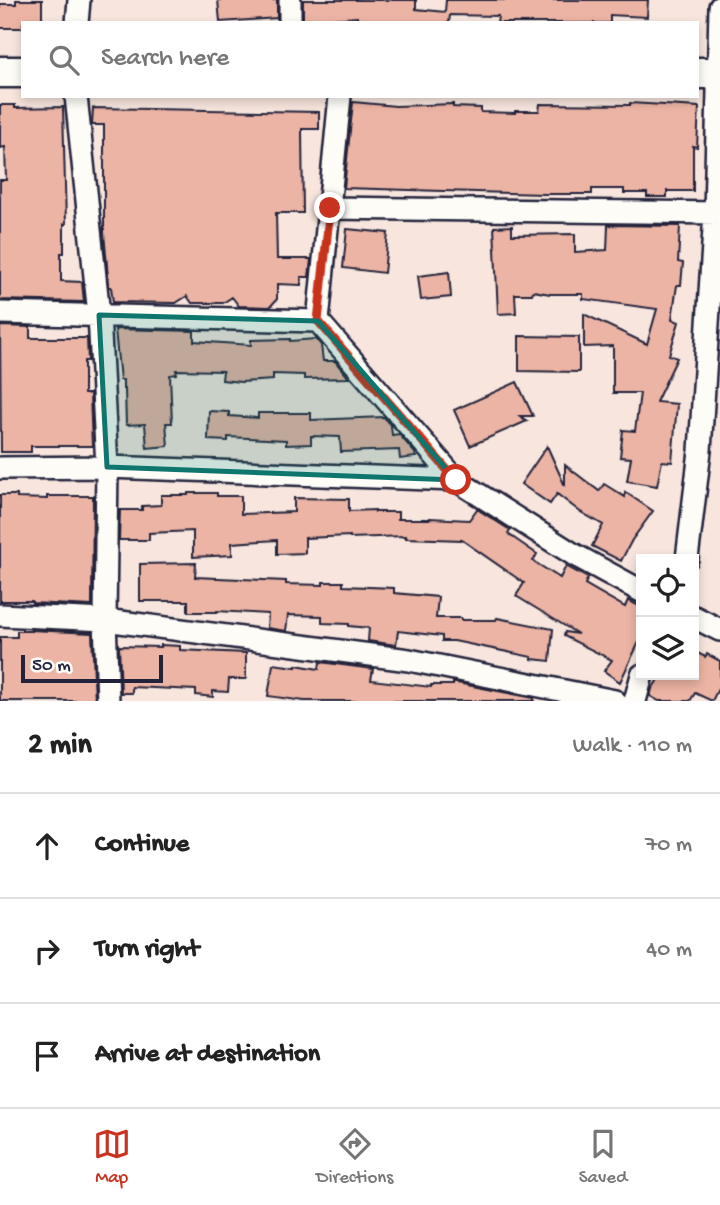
<!DOCTYPE html>
<meta charset="utf-8">
<style>
:root{--surface:#fff;--page:#f2f2f2;--text:#222;--muted:#767676;--line:#e0e0e0;--accent:#c8321e}
body{margin:0;font-family:"Gochi Hand",sans-serif;background:var(--page);color:var(--text)}
.controls{position:absolute;right:21px;bottom:21px;display:grid;overflow:hidden;border-radius:0px;box-shadow:0 4px 10px #0003}
.controls button{width:63px;height:63px;display:grid;place-items:center;padding:0;border:0;border-bottom:2px solid var(--line);background:var(--surface);color:var(--text);font:35px sans-serif}
.scale{position:absolute;left:21px;bottom:18px;width:142px;box-sizing:border-box;padding-left:7px;border:4px solid #22223b;border-top:0;font-size:19px;line-height:24px;white-space:nowrap;color:#22223b;-webkit-text-stroke:5px #fdfcf7;paint-order:stroke}
.stop{position:absolute;width:21px;height:21px;margin:-16px;border:5px solid #c8321e;border-radius:50%;background:#fff}
.stop.end{background:#c8321e;border-color:#fff;box-shadow:0 2px 7px #0008}
.list{margin:0;padding:0;list-style:none}
h2{display:flex;justify-content:space-between;align-items:center;height:91px;margin:0;padding:0 28px;font-size:30px}
h2 small{font-size:23px;font-weight:400;color:var(--muted)}
.list li{display:grid;grid-template-columns:46px 1fr auto;gap:21px;align-items:center;box-sizing:border-box;height:105px;padding:0 28px;border-top:2px solid var(--line)}
.list b{display:block;font-size:26px;white-space:nowrap}
.list em{font-size:23px;font-style:normal;color:var(--muted)}
.icon{flex:none;width:38px;height:38px;fill:none;stroke:currentColor;stroke-width:2;stroke-linecap:round;stroke-linejoin:round}
.map{position:relative;flex:none;width:720px;height:701px;overflow:hidden}
.search{position:absolute;background:var(--surface);box-shadow:0 4px 10px #0003;left:21px;right:21px;top:21px;height:77px;display:flex;align-items:center;gap:18px;box-sizing:border-box;padding:0 24px;border-radius:0px;color:var(--muted);font-size:26px}
.sheet{height:406px;background:var(--surface)}
nav{display:flex;justify-content:space-around;align-items:center;box-sizing:border-box;height:98px;border-top:2px solid var(--line);background:var(--surface);font-size:19px;color:var(--muted)}
nav a{display:grid;justify-items:center;gap:4px}
nav .on{color:var(--accent)}
.map>svg:first-child{display:block}
</style>
<div class="map">
<svg width="720" height="701" viewBox="0 0 720 701">
<rect width="100%" height="100%" fill="#f8e6de"/>
<filter id="ink" filterUnits="userSpaceOnUse"><feTurbulence type="fractalNoise" baseFrequency=".0143" numOctaves="2"/><feDisplacementMap in="SourceGraphic" scale="14" xChannelSelector="R" yChannelSelector="G"/><feConvolveMatrix kernelMatrix="1 2 1 2 8 2 1 2 1" color-interpolation-filters="sRGB"/></filter>
<g filter="url(#ink)">
<path fill="#ecb4a4" stroke="#22223b" stroke-width="2" d="M 16,0 L 42,0 L 42,23 L 23,23 L 23,28 L 0,28 L 0,4 L 16,4 Z
M 218,0 L 277,0 L 277,18 L 220,22 Z
M 303,0 L 416,0 L 416,9 L 445,12 L 446,0 L 648,0 L 647,17 L 610,15 L 610,23 L 497,23 L 498,16 L 450,15 L 449,23 L 357,23 L 357,17 L 303,21 Z
M 353,102 L 396,106 L 453,104 L 453,107 L 481,108 L 481,112 L 515,113 L 515,111 L 539,111 L 540,104 L 630,105 L 630,103 L 699,107 L 697,147 L 693,146 L 693,191 L 667,191 L 667,197 L 647,197 L 647,193 L 624,193 L 624,189 L 592,189 L 592,194 L 544,194 L 344,188 Z
M 0,105 L 15,105 L 15,108 L 63,107 L 66,224 L 64,224 L 64,253 L 61,253 L 61,281 L 82,282 L 84,302 L 0,300 L 0,180 L 6,180 L 5,147 L 0,148 Z
M 93,108 L 319,112 L 319,129 L 302,129 L 303,213 L 276,213 L 277,259 L 311,259 L 309,277 L 301,277 L 301,285 L 277,284 L 277,299 L 270,307 L 239,306 L 232,297 L 223,303 L 192,303 L 187,296 L 176,303 L 113,302 L 111,287 L 109,287 L 104,233 L 104,125 L 92,125 Z
M 608,225 L 680,226 L 678,262 L 683,263 L 681,285 L 677,285 L 672,319 L 679,322 L 669,355 L 677,358 L 656,402 L 677,404 L 672,462 L 662,461 L 657,486 L 627,481 L 631,458 L 620,457 L 623,430 L 635,431 L 640,393 L 613,393 L 613,346 L 584,347 L 584,314 L 647,344 L 657,309 L 583,299 L 583,294 L 550,294 L 533,291 L 532,294 L 515,294 L 516,313 L 498,314 L 494,227 L 512,226 L 512,235 L 575,234 L 575,252 L 607,250 Z
M 347,229 L 388,233 L 384,273 L 343,268 Z
M 449,272 L 451,297 L 421,300 L 418,276 Z
M 0,326 L 30,327 L 30,338 L 87,338 L 88,361 L 84,361 L 84,394 L 90,394 L 92,446 L 31,446 L 31,452 L 1,452 Z
M 115,329 L 194,331 L 194,341 L 251,345 L 251,340 L 290,339 L 290,341 L 316,339 L 321,345 L 323,361 L 335,361 L 349,378 L 304,379 L 304,375 L 273,374 L 273,380 L 241,382 L 222,380 L 223,371 L 176,370 L 177,374 L 170,375 L 172,423 L 166,423 L 168,446 L 147,448 L 145,424 L 126,425 L 125,389 L 123,389 L 123,380 L 120,380 Z
M 519,336 L 579,337 L 579,372 L 519,371 Z
M 517,382 L 533,416 L 520,416 L 527,421 L 470,446 L 454,410 Z
M 209,411 L 229,412 L 229,416 L 258,418 L 258,413 L 311,413 L 311,420 L 384,417 L 391,426 L 392,435 L 399,434 L 415,453 L 416,457 L 400,459 L 399,450 L 341,452 L 340,437 L 311,436 L 311,444 L 286,445 L 286,440 L 228,437 L 228,441 L 208,440 Z
M 547,446 L 565,486 L 565,465 L 599,491 L 604,484 L 625,497 L 625,492 L 653,511 L 632,540 L 621,561 L 592,546 L 603,525 L 579,511 L 557,494 L 550,504 L 521,484 Z
M 188,493 L 217,493 L 217,496 L 241,496 L 241,514 L 294,512 L 294,498 L 349,499 L 349,511 L 375,510 L 375,512 L 398,512 L 398,519 L 430,519 L 430,518 L 469,520 L 477,509 L 510,530 L 508,534 L 537,554 L 533,561 L 560,578 L 566,566 L 588,578 L 585,584 L 625,607 L 628,600 L 641,607 L 641,638 L 620,682 L 604,671 L 612,660 L 564,636 L 565,632 L 578,634 L 516,596 L 524,583 L 462,540 L 406,538 L 406,536 L 350,538 L 350,536 L 305,538 L 305,553 L 277,554 L 277,540 L 232,543 L 232,555 L 193,557 L 193,531 L 149,533 L 149,540 L 119,540 L 120,510 L 142,510 L 142,506 L 161,505 L 161,495 L 188,495 Z
M 0,495 L 17,495 L 17,498 L 47,499 L 47,496 L 93,496 L 92,606 L 32,603 L 32,601 L 0,601 Z
M 196,563 L 195,577 L 286,581 L 286,584 L 323,585 L 323,582 L 343,582 L 343,586 L 394,588 L 394,593 L 438,597 L 436,618 L 461,618 L 461,620 L 496,620 L 497,618 L 553,629 L 550,661 L 532,659 L 532,657 L 454,641 L 442,641 L 442,636 L 398,631 L 396,645 L 368,641 L 369,628 L 349,626 L 349,624 L 322,623 L 322,616 L 288,615 L 286,631 L 267,628 L 268,614 L 217,611 L 217,612 L 188,612 L 188,601 L 140,601 L 140,564 Z
M 31,630 L 92,633 L 95,701 L 0,701 L 0,637 L 17,637 L 17,631 L 31,631 Z
M 161,645 L 180,646 L 180,650 L 246,653 L 246,679 L 229,679 L 228,692 L 213,691 L 213,697 L 196,695 L 196,690 L 132,687 L 132,693 L 121,693 L 119,646 L 161,647 Z
M 694,651 L 705,657 L 707,654 L 720,661 L 720,685 L 712,701 L 695,693 L 690,701 L 659,701 L 650,696 L 652,689 L 661,675 L 694,675 Z
M 320,662 L 373,669 L 371,680 L 431,687 L 431,685 L 453,685 L 453,683 L 457,683 L 534,698 L 534,701 L 304,701 L 268,696 L 273,664 L 296,667 L 296,665 L 319,669 Z"/>
<g fill="none" stroke-linecap="round" stroke-linejoin="round">
<g stroke="#22223b" stroke-width="26">
<path id="street" d="M 77,23 L 79,0
M 290,23 L 290,0
M 76,96 L 99,315 L 107,467 L 105,620 L 108,701
M 329,208 L 720,213
M 0,313 L 318,321 L 456,480 L 573,554 L 641,591
M 318,321 L 340,96
M 0,468 L 107,467 L 456,480
M 687,559 L 700,451 L 715,213 L 720,7
M 0,615 L 105,620 L 409,660 L 615,701
M 694,617 L 720,630
M 635,701 L 642,675"/>
</g>
<g stroke="#22223b" stroke-width="35">
<path id="secondary" d="M 0,72 L 23,72
M 697,73 L 720,73"/>
</g>
<use href="#street" stroke="#fdfcf7" stroke-width="21"/>
<use href="#secondary" stroke="#fdfcf7" stroke-width="30"/>
</g>
</g>
<g fill="none" stroke-linecap="round" stroke-linejoin="round" filter="url(#ink)">
<path stroke="#c8321e" stroke-width="9" d="M 330,208 L 318,321 L 456,480"/>
</g>
<path fill="#0f766e" fill-opacity="0.2" stroke="#0f766e" stroke-width="5" stroke-linejoin="round" d="M 99,315 L 318,321 L 456,480 L 107,467 Z"/>
</svg>
<div class="controls">
<button><svg class="icon" aria-label="locate" viewBox="0 0 24 24"><circle cx="12" cy="12" r="6"/><path d="M12 2v4M12 18v4M2 12h4M18 12h4"/></svg></button>
<button><svg class="icon" aria-label="layers" viewBox="0 0 24 24"><path d="M12 4l9 5-9 5-9-5zM3 14l9 5 9-5"/></svg></button>
</div>
<div class="scale">50 m</div>
<div class="stop" style="left:456px;top:480px"></div>
<div class="stop end" style="left:330px;top:208px"></div>
<div class="search"><svg class="icon" aria-label="search" viewBox="0 0 24 24"><circle cx="10" cy="10" r="6"/><path d="M15 15l6 6"/></svg>Search here</div>
</div>
<section class="sheet">
<h2>2 min<small>Walk · 110 m</small></h2>
<ul class="list">
<li><svg class="icon" aria-label="ahead" viewBox="0 0 24 24"><path d="M12 20V5M6 11l6-6 6 6"/></svg><div><b>Continue</b></div><em>70 m</em></li>
<li><svg class="icon" aria-label="right" viewBox="0 0 24 24"><path d="M7 20v-9h11M14 6l5 5-5 5"/></svg><div><b>Turn right</b></div><em>40 m</em></li>
<li><svg class="icon" aria-label="arrive" viewBox="0 0 24 24"><path d="M6 21V4h12l-3 4 3 4H6"/></svg><div><b>Arrive at destination</b></div></li>
</ul>
</section>
<nav>
<a class="on"><svg class="icon" aria-label="map" viewBox="0 0 24 24"><path d="M3 6l6-2 6 2 6-2v14l-6 2-6-2-6 2zM9 4v14M15 6v14"/></svg>Map</a>
<a><svg class="icon" aria-label="directions" viewBox="0 0 24 24"><path d="M12 3l9 9-9 9-9-9zM9 14v-3h6M13 9l2 2-2 2"/></svg>Directions</a>
<a><svg class="icon" aria-label="saved" viewBox="0 0 24 24"><path d="M7 4h10v16l-5-4-5 4z"/></svg>Saved</a>
</nav>
